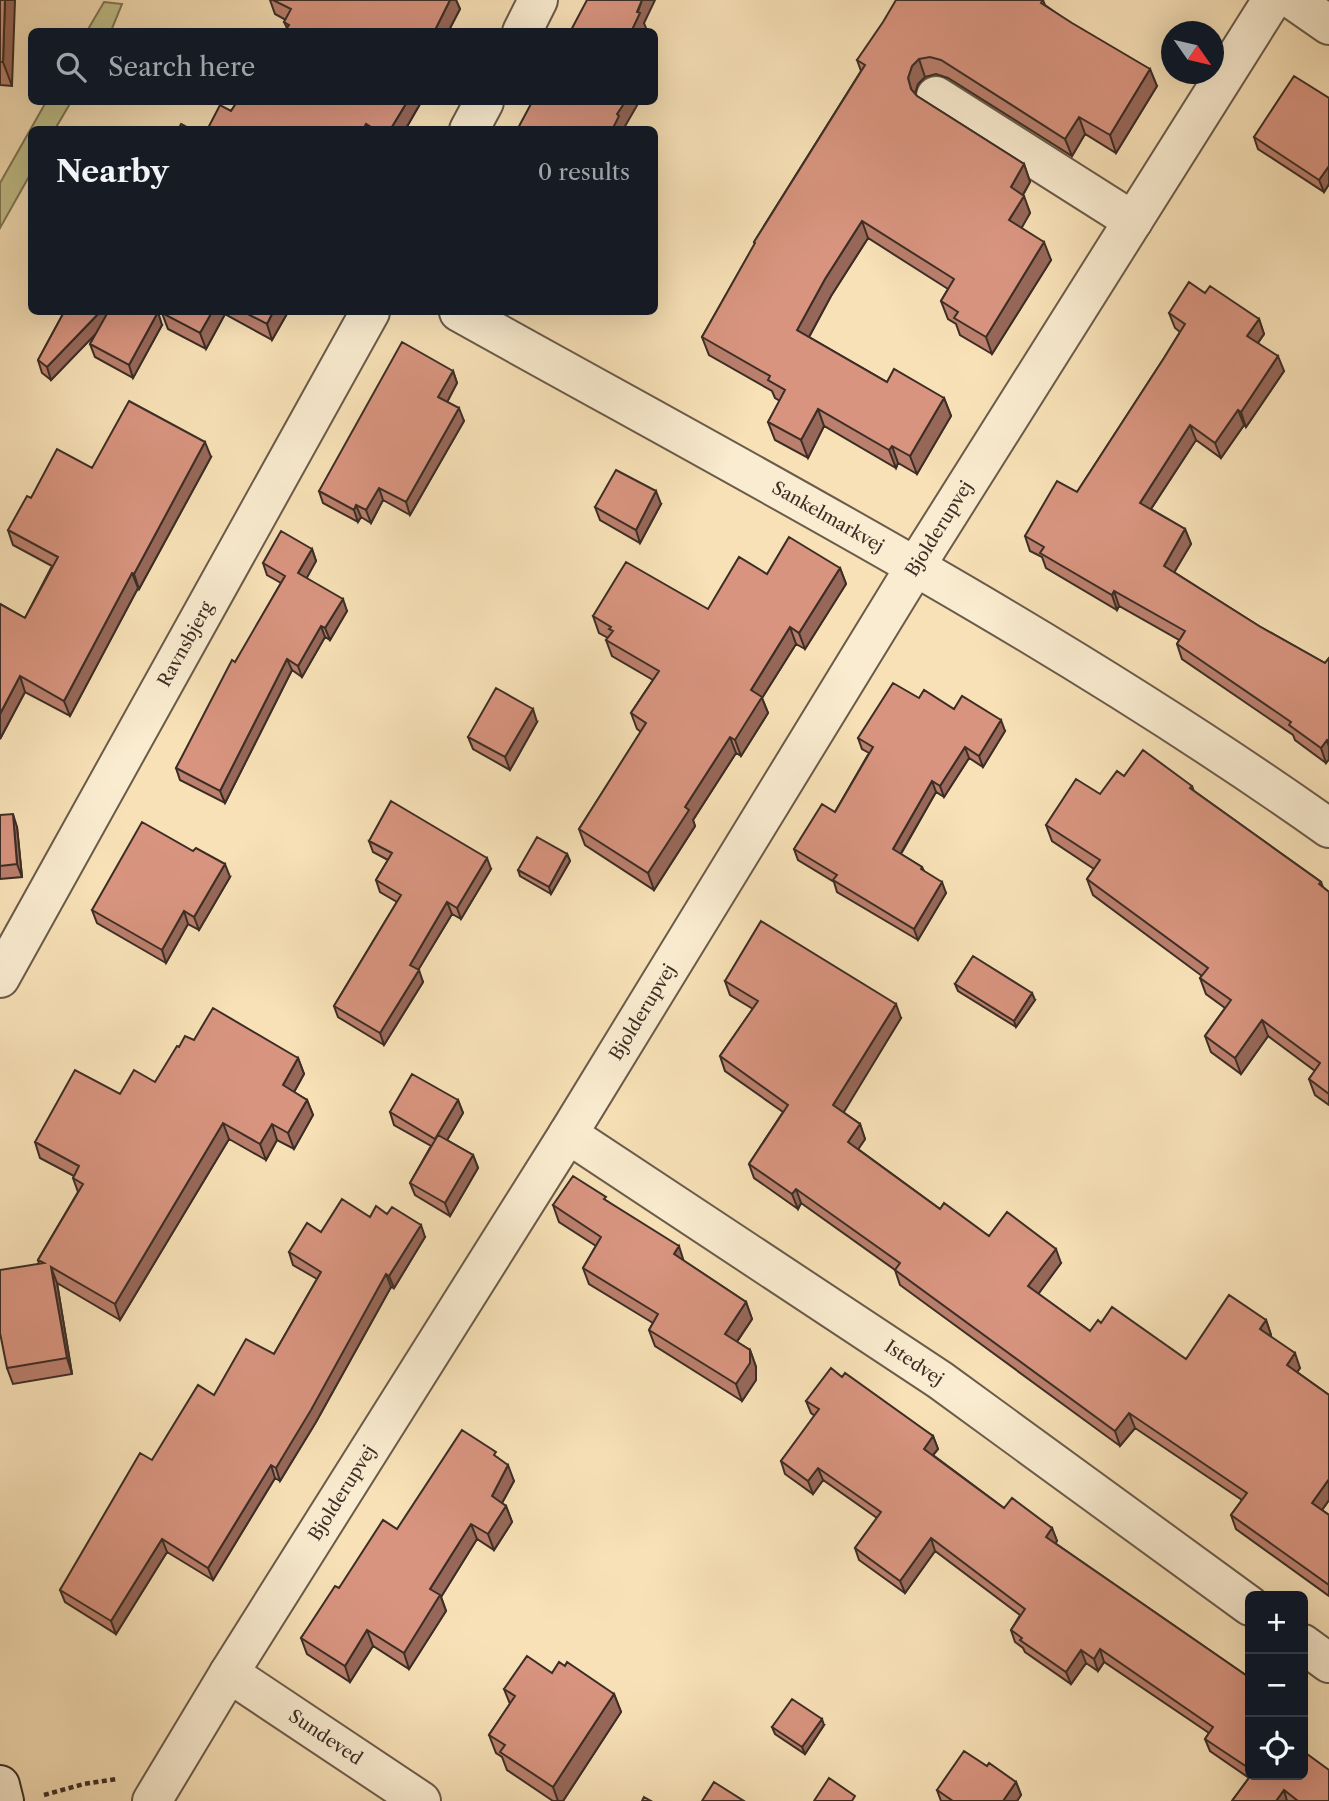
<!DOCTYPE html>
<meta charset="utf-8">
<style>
:root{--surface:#171b24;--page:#20242c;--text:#f1f3f6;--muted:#9ea1a6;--line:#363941}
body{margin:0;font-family:"Libre Caslon Text",serif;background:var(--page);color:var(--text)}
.controls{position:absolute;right:21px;bottom:21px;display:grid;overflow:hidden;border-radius:10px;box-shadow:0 7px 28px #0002}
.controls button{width:63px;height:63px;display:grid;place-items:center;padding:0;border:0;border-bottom:2px solid var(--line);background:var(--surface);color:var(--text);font:35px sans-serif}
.compass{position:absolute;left:1161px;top:21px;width:63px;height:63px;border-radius:50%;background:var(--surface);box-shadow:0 7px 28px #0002;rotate:124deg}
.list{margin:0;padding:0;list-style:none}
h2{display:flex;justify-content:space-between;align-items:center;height:91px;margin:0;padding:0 28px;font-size:30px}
h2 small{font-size:23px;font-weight:400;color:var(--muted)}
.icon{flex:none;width:38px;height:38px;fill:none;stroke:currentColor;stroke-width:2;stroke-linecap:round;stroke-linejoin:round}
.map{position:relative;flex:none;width:1329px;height:1801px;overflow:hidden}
.search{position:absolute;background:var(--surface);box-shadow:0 7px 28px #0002;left:28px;top:28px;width:630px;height:77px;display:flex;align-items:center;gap:18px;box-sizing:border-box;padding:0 24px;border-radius:10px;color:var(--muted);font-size:26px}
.panel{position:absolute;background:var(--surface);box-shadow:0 7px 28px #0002;left:28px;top:126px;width:630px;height:189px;border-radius:10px}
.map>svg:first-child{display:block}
</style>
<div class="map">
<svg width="1329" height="1801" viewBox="0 0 1329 1801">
<rect width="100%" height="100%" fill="#f8e1b7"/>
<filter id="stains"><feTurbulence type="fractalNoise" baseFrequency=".00286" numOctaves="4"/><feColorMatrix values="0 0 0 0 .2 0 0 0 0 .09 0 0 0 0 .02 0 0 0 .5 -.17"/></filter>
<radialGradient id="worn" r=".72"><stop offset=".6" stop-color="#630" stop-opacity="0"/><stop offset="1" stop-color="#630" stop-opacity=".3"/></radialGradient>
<path fill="#c3c18a" stroke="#807858" stroke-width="2" d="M 104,2 L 122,4 L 111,31 L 87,31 Z
M 46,102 L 71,102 L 55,129 L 32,130 L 31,173 L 0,228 L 0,183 Z"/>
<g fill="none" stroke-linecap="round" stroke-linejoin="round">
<g stroke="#6b5b4a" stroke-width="42">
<g id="street">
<path d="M 1293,0 L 1329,25"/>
<path d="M 522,32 L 538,0"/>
<path d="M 936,96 L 1133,221"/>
<path d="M 469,130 L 484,102"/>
<path id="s1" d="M 459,312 C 753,476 1054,633 1329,828"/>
<path id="s2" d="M 0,978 L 370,312"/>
<path id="s3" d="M 568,1134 L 940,1380 L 1250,1606"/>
<path d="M 1303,1644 L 1329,1663"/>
<path id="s4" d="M 229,1673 L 421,1801"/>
<path id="s5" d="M 152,1801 L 229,1673 L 568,1134 L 915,567 L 1272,0"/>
</g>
</g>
<g stroke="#3c2e26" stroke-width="42">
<path id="secondary" d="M 0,1785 L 4,1801"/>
</g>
<path stroke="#3c2e26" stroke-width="4.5" stroke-dasharray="5 3.5" stroke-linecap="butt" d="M 44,1795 L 84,1784 L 117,1779"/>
<use href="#street" stroke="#faecd0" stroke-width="38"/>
<use href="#secondary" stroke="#faecd0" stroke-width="38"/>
</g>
<path fill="#ba7f6d" stroke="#3c2e26" stroke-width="2" d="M 0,0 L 12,86 L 0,85 Z
M 270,0 L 456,0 L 460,9 L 448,32 L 284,32 L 287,28 L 284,22 L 286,20 L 275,14 Z
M 1043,0 L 1045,5 L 1157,86 L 1116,153 L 1085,134 L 1072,156 L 948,78 L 936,74 L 925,77 L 918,84 L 915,94 L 917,96 L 1024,164 L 1030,182 L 1023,195 L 1030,213 L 1021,228 L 1051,260 L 992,354 L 960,335 L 956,324 L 948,319 L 941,301 L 948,289 L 868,238 L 831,296 L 809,337 L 887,382 L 944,398 L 951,416 L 917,474 L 898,463 L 896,468 L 824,426 L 808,458 L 775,440 L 768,422 L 780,401 L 775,398 L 772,391 L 709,355 L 702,337 L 755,244 L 754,242 L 861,71 L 857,60 Z
M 1329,98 L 1329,184 L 1324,192 L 1258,149 L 1254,137 Z
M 237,102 L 420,102 L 420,104 L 405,130 L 207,130 L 231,111 Z
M 1205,293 L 1259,319 L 1264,334 L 1258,343 L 1284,371 L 1246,427 L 1244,425 L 1221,458 L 1196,440 L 1151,509 L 1185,529 L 1191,544 L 1174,572 L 1259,626 L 1325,663 L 1329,658 L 1329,759 L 1326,763 L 1295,740 L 1293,735 L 1182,659 L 1177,644 L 1179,640 L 1119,606 L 1117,610 L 1046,568 L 1042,557 L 1030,551 L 1025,536 L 1077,492 L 1164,358 L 1180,332 L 1175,328 L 1169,313 Z
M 64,312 L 162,325 L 133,378 L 95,357 L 90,344 L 97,332 L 51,380 L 42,373 L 38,360 Z
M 163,312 L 288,312 L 272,340 L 225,314 L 206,349 L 168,329 L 162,313 Z
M 453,371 L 457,383 L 447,402 L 464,421 L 410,515 L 383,500 L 371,523 L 361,517 L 358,522 L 323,503 L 319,491 Z
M 211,457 L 139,589 L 138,588 L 70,716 L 25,692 L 0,739 L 0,604 L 25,618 L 52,566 L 13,545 L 8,530 L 92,468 Z
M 661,504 L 640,543 L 600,520 L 595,507 Z
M 312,549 L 316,561 L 306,578 L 347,611 L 330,640 L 325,637 L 302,677 L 292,670 L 225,803 L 180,780 L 176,768 L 281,583 L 267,575 L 263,563 Z
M 840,568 L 846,584 L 805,649 L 796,644 L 762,698 L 768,713 L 741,756 L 736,753 L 693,820 L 695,826 L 654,890 L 585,845 L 579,829 L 641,732 L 637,729 L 631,713 L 653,680 L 612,656 L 606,640 L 608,638 L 599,633 L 593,616 L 708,609 L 767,574 Z
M 919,698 L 954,709 L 1005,731 L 983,767 L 969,758 L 944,797 L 936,792 L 901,854 L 922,867 L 924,871 L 946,893 L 918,940 L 837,892 L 834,882 L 798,860 L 794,849 L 835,812 L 869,753 L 862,749 L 858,738 Z
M 537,722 L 510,770 L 473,749 L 468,737 Z
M 1192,786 L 1194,791 L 1321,882 L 1323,887 L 1329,892 L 1329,1105 L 1315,1095 L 1309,1079 L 1315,1071 L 1268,1036 L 1241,1074 L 1211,1052 L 1205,1036 L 1225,1008 L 1206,994 L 1200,978 L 1202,976 L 1093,895 L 1087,879 L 1094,869 L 1052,841 L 1046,825 L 1100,794 Z
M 0,815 L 17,827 L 22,877 L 0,879 Z
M 369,841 L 491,869 L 461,919 L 452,914 L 418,970 L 423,982 L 384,1045 L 338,1017 L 334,1006 L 397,902 L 380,892 L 376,880 L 388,860 L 373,852 Z
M 567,854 L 570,861 L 551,894 L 520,876 L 518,870 Z
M 230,877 L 199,930 L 188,924 L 166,963 L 97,923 L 92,910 Z
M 725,981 L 901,1018 L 843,1112 L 860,1124 L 865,1139 L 858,1149 L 940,1209 L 989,1236 L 1061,1263 L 1038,1294 L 1090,1331 L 1101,1323 L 1186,1359 L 1266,1320 L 1271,1335 L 1270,1336 L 1300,1368 L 1297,1372 L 1329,1395 L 1329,1500 L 1322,1510 L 1329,1515 L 1329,1596 L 1236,1529 L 1231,1515 L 1242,1500 L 1135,1428 L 1120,1446 L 900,1285 L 895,1270 L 801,1203 L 798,1209 L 754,1178 L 749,1164 L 783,1112 L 725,1071 L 720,1056 L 753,1009 L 730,995 Z
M 955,984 L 1035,1000 L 1016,1027 L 958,991 Z
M 194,1040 L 298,1058 L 304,1074 L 294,1092 L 307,1100 L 313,1115 L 294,1149 L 277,1140 L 266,1160 L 229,1139 L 120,1320 L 57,1283 L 72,1374 L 13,1384 L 7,1368 L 39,1264 L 38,1260 L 78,1192 L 73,1178 L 74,1176 L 40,1158 L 35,1142 L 120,1094 L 155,1082 L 179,1047 Z
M 458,1100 L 463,1113 L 447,1140 L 473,1155 L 478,1168 L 450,1216 L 415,1195 L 410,1183 L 431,1146 L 394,1125 L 390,1112 Z
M 607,1201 L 684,1261 L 746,1302 L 752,1319 L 737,1342 L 750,1350 L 756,1367 L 756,1380 L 742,1401 L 655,1346 L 649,1330 L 653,1323 L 589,1284 L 583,1268 L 596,1246 L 559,1222 L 553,1205 Z
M 370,1217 L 425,1237 L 394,1288 L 391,1287 L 316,1422 L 280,1481 L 275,1478 L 213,1580 L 167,1552 L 116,1634 L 65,1602 L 60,1590 L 152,1460 L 214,1395 L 274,1354 L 317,1279 L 293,1265 L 289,1252 L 321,1232 Z
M 842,1377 L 933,1436 L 938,1449 L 933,1455 L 1004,1508 L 1052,1528 L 1057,1541 L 1055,1543 L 1250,1678 L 1250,1775 L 1303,1775 L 1329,1801 L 1232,1801 L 1249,1778 L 1210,1751 L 1205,1739 L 1209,1733 L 1104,1662 L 1098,1671 L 1086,1663 L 1071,1684 L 1025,1652 L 1023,1648 L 1015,1642 L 1011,1630 L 1020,1615 L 935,1551 L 905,1593 L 859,1560 L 855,1548 L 877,1518 L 823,1480 L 813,1494 L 785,1474 L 781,1461 L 815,1416 L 811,1413 L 806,1401 Z
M 498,1458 L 514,1481 L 502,1503 L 506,1506 L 512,1522 L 494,1550 L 477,1539 L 441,1597 L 446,1611 L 409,1669 L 373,1646 L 350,1682 L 307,1654 L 301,1638 L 339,1588 L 397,1529 Z
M 552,1673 L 614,1694 L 621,1712 L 563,1801 L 553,1801 L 507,1770 L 502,1757 L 496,1753 L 489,1735 L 510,1704 L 504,1689 Z
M 824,1725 L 805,1754 L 775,1734 L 772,1727 Z
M 1016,1782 L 1021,1795 L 1017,1801 L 941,1801 L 937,1790 Z"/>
<path fill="#976859" stroke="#3c2e26" stroke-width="2" d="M 5,0 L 15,0 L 12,86 L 3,62 Z
M 450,0 L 456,0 L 460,9 L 448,32 L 434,32 Z
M 642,0 L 655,0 L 644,23 L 646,28 L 644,32 L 631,32 Z
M 919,59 L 925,77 L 918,84 L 914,96 L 911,89 L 908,78 L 912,66 Z
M 1150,69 L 1157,86 L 1116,153 L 1110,135 Z
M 407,102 L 420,102 L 420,104 L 405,130 L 390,130 Z
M 625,102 L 639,102 L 624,128 L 624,130 L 612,130 L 617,114 Z
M 1079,117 L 1085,134 L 1072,156 L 1065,139 Z
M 1024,164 L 1030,182 L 1017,205 L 1011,187 Z
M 1329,166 L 1329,184 L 1324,192 L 1319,180 Z
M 1024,196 L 1030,213 L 1016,238 L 1009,220 Z
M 862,221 L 868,238 L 831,296 L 803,348 L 797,330 L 825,279 Z
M 1044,242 L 1051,260 L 992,354 L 986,337 Z
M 100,312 L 117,312 L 51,380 L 47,367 Z
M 158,312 L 162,325 L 133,378 L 129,365 Z
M 212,312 L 224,312 L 225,314 L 206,349 L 200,333 Z
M 273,312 L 288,312 L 272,340 L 267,324 Z
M 1259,319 L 1264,334 L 1252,351 L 1247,336 Z
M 1278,356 L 1284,371 L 1246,427 L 1241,412 Z
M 453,371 L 457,383 L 443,410 L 438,397 Z
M 944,398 L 951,416 L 917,474 L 910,456 Z
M 459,408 L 464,421 L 410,515 L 406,502 Z
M 818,409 L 824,426 L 808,458 L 801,440 Z
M 1238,410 L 1244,425 L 1221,458 L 1215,443 Z
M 1190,425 L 1196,440 L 1145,518 L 1140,503 Z
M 205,442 L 211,457 L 139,589 L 134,574 Z
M 892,446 L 898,463 L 896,468 L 889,450 Z
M 379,488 L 383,500 L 371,523 L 366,510 Z
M 656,491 L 661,504 L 640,543 L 636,530 Z
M 356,505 L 361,517 L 358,522 L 354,510 Z
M 1185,529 L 1191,544 L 1169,581 L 1164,566 Z
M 312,549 L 316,561 L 303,585 L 298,573 Z
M 840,568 L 846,584 L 805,649 L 799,633 Z
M 132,573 L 138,588 L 70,716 L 64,701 Z
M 1114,591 L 1119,606 L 1117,610 L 1112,595 Z
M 343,599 L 347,611 L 330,640 L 325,628 Z
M 321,626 L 325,637 L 302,677 L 298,666 Z
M 790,627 L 796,644 L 762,698 L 768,713 L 741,756 L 735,740 L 751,690 Z
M 287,659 L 292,670 L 225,803 L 220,791 Z
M 20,676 L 25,692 L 0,739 L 0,714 Z
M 533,709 L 537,722 L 510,770 L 505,757 Z
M 1001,720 L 1005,731 L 983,767 L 979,756 Z
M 730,737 L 736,753 L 693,820 L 695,826 L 654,890 L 648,873 L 685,807 Z
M 1327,740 L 1329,747 L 1329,759 L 1326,763 L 1321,748 Z
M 965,747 L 969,758 L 944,797 L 940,786 Z
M 932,781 L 936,792 L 897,860 L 893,849 Z
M 13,814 L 17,827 L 22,877 L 17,864 Z
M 567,854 L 570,861 L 551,894 L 549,887 Z
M 487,858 L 491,869 L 461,919 L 457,908 Z
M 225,864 L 230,877 L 199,930 L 194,917 Z
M 942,882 L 946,893 L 918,940 L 914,929 Z
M 447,902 L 452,914 L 414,977 L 410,965 Z
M 184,911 L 188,924 L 166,963 L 162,950 Z
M 419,970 L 423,982 L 384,1045 L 380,1033 Z
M 1032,993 L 1035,1000 L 1016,1027 L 1014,1021 Z
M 896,1004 L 901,1018 L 839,1120 L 833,1105 Z
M 1262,1020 L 1268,1036 L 1241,1074 L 1235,1058 Z
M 298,1058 L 304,1074 L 289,1101 L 283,1085 Z
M 307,1100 L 313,1115 L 294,1149 L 288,1133 Z
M 458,1100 L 463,1113 L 440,1152 L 435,1139 Z
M 223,1123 L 229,1139 L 120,1320 L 115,1304 Z
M 272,1124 L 277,1140 L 266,1160 L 260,1144 Z
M 860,1124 L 865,1139 L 853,1157 L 848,1142 Z
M 473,1155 L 478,1168 L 450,1216 L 445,1203 Z
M 796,1189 L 801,1203 L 798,1209 L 792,1194 Z
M 421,1225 L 425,1237 L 394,1288 L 389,1276 Z
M 679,1246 L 684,1262 L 674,1254 Z
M 1056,1249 L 1061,1263 L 1033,1301 L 1028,1286 Z
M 51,1267 L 57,1283 L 72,1374 L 67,1358 Z
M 386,1274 L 391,1287 L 316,1422 L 280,1481 L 276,1468 Z
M 746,1302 L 752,1319 L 731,1350 L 725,1334 Z
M 1266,1320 L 1271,1335 L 1265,1344 L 1260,1329 Z
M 750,1350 L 756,1367 L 756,1380 L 742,1401 L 736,1384 Z
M 1295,1353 L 1300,1368 L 1292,1379 L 1287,1365 Z
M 1129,1413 L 1135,1428 L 1120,1446 L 1115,1431 Z
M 933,1436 L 938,1449 L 928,1461 L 924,1449 Z
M 271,1465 L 275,1478 L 213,1580 L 208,1568 Z
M 508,1465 L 514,1481 L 497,1512 L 492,1496 Z
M 818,1468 L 823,1480 L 813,1494 L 808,1481 Z
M 1329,1479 L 1329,1500 L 1317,1517 L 1312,1503 Z
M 506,1506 L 512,1522 L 494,1550 L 488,1534 Z
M 471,1524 L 477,1539 L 441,1597 L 446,1611 L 409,1669 L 404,1653 L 430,1589 Z
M 1052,1528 L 1057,1541 L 1051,1549 L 1046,1537 Z
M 931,1538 L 935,1551 L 905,1593 L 900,1581 Z
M 162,1539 L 167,1552 L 116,1634 L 111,1621 Z
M 367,1630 L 373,1646 L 350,1682 L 345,1666 Z
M 1100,1649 L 1104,1662 L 1098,1671 L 1094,1659 Z
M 1081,1650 L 1086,1663 L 1071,1684 L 1066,1672 Z
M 614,1694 L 621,1712 L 563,1801 L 558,1801 L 553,1787 Z
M 822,1719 L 824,1725 L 805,1754 L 802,1747 Z
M 1016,1782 L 1021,1795 L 1017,1801 L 1003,1801 Z
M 1284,1790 L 1287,1801 L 1276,1801 Z"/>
<path fill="#d8947f" stroke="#3c2e26" stroke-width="2" d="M 0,0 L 5,0 L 3,62 L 0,62 Z
M 273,0 L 450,0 L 434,32 L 284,32 L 289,25 L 284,22 L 291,9 Z
M 587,0 L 642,0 L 637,12 L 640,13 L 631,32 L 570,32 Z
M 896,0 L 1043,0 L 1041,3 L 1072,23 L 1150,69 L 1110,135 L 1079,117 L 1065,139 L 941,60 L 930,57 L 919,59 L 912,66 L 908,78 L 911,89 L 917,96 L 1024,164 L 1011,187 L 1024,196 L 1009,220 L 1044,242 L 986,337 L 954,318 L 958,312 L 941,301 L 954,279 L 862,221 L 825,279 L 797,330 L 887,382 L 894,369 L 944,398 L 910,456 L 892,446 L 889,450 L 818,409 L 801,440 L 768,422 L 785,390 L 768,380 L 770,376 L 702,337 L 755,243 L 754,242 L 865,65 L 857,60 L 883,22 Z
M 1294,76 L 1329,98 L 1329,166 L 1319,180 L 1254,137 Z
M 237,102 L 407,102 L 390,130 L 376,130 L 366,124 L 363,130 L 207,130 L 220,105 L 231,111 Z
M 532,102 L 625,102 L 617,114 L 619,116 L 612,130 L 517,130 Z
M 181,124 L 192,130 L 178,130 Z
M 1189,282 L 1205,293 L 1210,286 L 1259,319 L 1247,336 L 1278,356 L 1241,412 L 1238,410 L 1215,443 L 1190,425 L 1140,503 L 1185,529 L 1164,566 L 1259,626 L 1325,663 L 1329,658 L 1329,742 L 1327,740 L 1321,748 L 1289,725 L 1291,722 L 1177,644 L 1185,631 L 1114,591 L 1112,595 L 1040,553 L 1044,547 L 1025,536 L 1057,481 L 1077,492 L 1164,358 L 1185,324 L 1169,313 Z
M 64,312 L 100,312 L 47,367 L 38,360 Z
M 108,312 L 158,312 L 129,365 L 90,344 Z
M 163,312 L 212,312 L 200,333 L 162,313 Z
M 244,312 L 273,312 L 267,324 Z
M 402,342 L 453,371 L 438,397 L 459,408 L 406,502 L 379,488 L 366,510 L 356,505 L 354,510 L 319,491 Z
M 129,401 L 205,442 L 134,574 L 132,573 L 64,701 L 20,676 L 0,714 L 0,604 L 25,618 L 58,557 L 8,530 L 27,496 L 31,498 L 57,449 L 92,468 Z
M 616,470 L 656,491 L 636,530 L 595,507 Z
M 281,531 L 312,549 L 298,573 L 343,599 L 325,628 L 321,626 L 298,666 L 287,659 L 220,791 L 176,768 L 232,660 L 235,662 L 285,576 L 263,563 Z
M 789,537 L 840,568 L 799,633 L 790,627 L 751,690 L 762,697 L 735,740 L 730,737 L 685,807 L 689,810 L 648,873 L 579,829 L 646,723 L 631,713 L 659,671 L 606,640 L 613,631 L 609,629 L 611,627 L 593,616 L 626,562 L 708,609 L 739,557 L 767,574 Z
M 893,683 L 919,698 L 924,690 L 954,709 L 962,696 L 1001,720 L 979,756 L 965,747 L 940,786 L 932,781 L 893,849 L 922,867 L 921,869 L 942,882 L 914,929 L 833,880 L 837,875 L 794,849 L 822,804 L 835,812 L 873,747 L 858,738 Z
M 496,688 L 533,709 L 505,757 L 468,737 Z
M 1143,750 L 1192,786 L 1190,788 L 1321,882 L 1319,884 L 1329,892 L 1329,1094 L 1309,1079 L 1320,1063 L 1262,1020 L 1235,1058 L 1205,1036 L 1231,1000 L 1200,978 L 1208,968 L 1087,879 L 1100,860 L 1046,825 L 1076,779 L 1100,794 L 1117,771 L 1124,776 Z
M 391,801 L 487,858 L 457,908 L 447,902 L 410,965 L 419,970 L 380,1033 L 334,1006 L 401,895 L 376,880 L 392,853 L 369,841 Z
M 13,814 L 17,864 L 0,866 L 0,815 Z
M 142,822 L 193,851 L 196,848 L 225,864 L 194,917 L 184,911 L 162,950 L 92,910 Z
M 537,837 L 567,854 L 549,887 L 518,870 Z
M 761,921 L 896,1004 L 833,1105 L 860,1124 L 848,1142 L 940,1209 L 944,1203 L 989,1236 L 1007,1212 L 1056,1249 L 1028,1286 L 1090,1331 L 1098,1320 L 1101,1323 L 1112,1307 L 1186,1359 L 1229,1295 L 1266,1320 L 1260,1329 L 1295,1353 L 1287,1365 L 1329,1395 L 1329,1479 L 1312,1503 L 1329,1515 L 1329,1585 L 1231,1515 L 1247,1493 L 1129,1413 L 1115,1431 L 895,1270 L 900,1263 L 796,1189 L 792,1194 L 749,1164 L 788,1105 L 720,1056 L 758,1001 L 725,981 Z
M 973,956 L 1032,993 L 1014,1021 L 955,984 Z
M 213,1008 L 298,1058 L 283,1085 L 307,1100 L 288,1133 L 272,1124 L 260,1144 L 223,1123 L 115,1304 L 51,1267 L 67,1358 L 7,1368 L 0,1333 L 0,1270 L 44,1263 L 38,1260 L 83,1184 L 73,1178 L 79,1166 L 35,1142 L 75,1070 L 120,1094 L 134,1070 L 155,1082 L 177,1046 L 179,1047 L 185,1036 L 194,1040 Z
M 412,1074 L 458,1100 L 435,1139 L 390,1112 Z
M 438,1135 L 473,1155 L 445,1203 L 410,1183 Z
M 573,1176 L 606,1197 L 604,1199 L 679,1246 L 674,1254 L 746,1302 L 725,1334 L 750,1350 L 750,1363 L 736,1384 L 649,1330 L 658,1314 L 583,1268 L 601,1237 L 553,1205 Z
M 342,1199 L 370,1217 L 376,1206 L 387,1214 L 392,1207 L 421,1225 L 389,1276 L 386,1274 L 311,1410 L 276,1468 L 271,1465 L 208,1568 L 162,1539 L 111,1621 L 60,1590 L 140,1453 L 152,1460 L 198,1385 L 214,1395 L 246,1339 L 274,1354 L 321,1272 L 289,1252 L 307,1223 L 321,1232 Z
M 831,1368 L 842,1377 L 845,1373 L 933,1436 L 924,1449 L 1004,1508 L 1012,1498 L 1052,1528 L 1046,1537 L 1250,1678 L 1250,1769 L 1205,1739 L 1213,1727 L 1100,1649 L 1094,1659 L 1081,1650 L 1066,1672 L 1020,1640 L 1022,1638 L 1011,1630 L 1025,1609 L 931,1538 L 900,1581 L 855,1548 L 881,1512 L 818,1468 L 808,1481 L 781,1461 L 819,1409 L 806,1401 Z
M 462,1430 L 496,1452 L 494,1455 L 508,1465 L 492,1496 L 506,1506 L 488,1534 L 471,1524 L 430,1589 L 440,1595 L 404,1653 L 367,1630 L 345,1666 L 301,1638 L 335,1586 L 339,1588 L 383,1520 L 397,1529 Z
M 527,1656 L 552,1673 L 559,1662 L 565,1666 L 567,1662 L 614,1694 L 553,1787 L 500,1752 L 505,1745 L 489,1735 L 515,1696 L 504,1689 Z
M 792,1699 L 822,1719 L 802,1747 L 772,1727 Z
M 964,1751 L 987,1766 L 989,1763 L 1016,1782 L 1003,1801 L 953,1801 L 937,1790 Z
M 1303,1751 L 1329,1770 L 1329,1801 L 1298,1801 L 1284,1790 L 1276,1801 L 1232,1801 L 1251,1775 L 1303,1775 Z
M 829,1778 L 855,1796 L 852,1801 L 814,1801 Z
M 714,1782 L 744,1801 L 702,1801 Z
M 644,1797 L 651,1801 L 642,1801 Z"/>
<g text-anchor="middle" stroke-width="7" stroke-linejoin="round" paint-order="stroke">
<g font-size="18" fill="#3c2e26" stroke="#faecd0">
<text dy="6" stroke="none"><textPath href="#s1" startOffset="422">Sankelmarkvej</textPath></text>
<text dy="6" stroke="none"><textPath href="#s5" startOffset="1496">Bjolderupvej</textPath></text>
<text dy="6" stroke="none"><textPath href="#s2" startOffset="382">Ravnsbjerg</textPath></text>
<text dy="6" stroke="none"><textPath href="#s5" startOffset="929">Bjolderupvej</textPath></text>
<text dy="6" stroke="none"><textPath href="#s3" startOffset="415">Istedvej</textPath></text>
<text dy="6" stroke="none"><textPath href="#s5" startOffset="362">Bjolderupvej</textPath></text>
<text dy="6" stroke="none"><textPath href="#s4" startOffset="116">Sundeved</textPath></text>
</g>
</g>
<rect width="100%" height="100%" filter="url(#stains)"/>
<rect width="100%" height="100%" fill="url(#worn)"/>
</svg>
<div class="controls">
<button>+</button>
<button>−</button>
<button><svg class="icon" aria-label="locate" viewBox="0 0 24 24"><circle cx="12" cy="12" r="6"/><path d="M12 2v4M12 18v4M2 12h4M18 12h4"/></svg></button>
</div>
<svg class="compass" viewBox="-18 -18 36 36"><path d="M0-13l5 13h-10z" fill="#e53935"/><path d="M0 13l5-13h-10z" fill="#9ea1a6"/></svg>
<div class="search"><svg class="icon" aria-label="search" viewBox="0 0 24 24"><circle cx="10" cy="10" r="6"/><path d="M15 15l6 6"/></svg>Search here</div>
<section class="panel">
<h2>Nearby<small>0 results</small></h2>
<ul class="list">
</ul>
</section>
</div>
